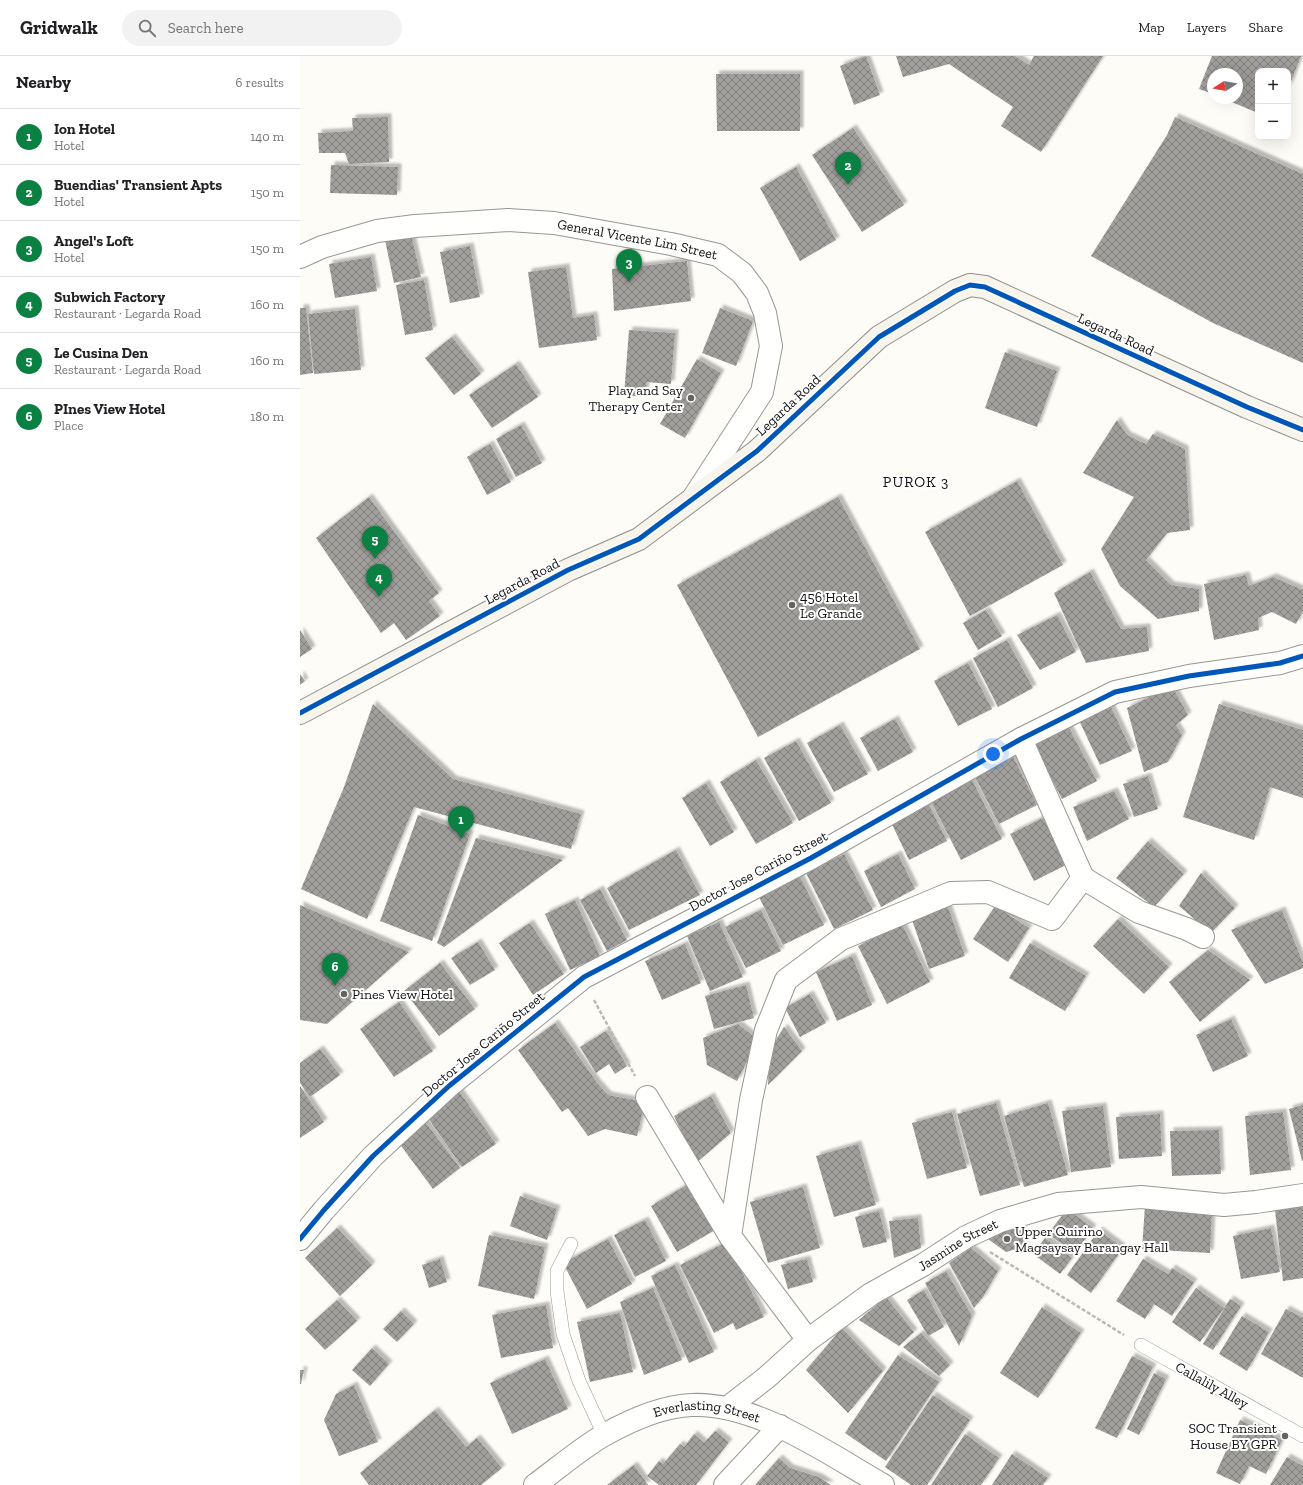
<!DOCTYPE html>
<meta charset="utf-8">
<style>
:root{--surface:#fff;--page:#f2f2f2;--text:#202124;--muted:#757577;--line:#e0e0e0;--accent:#0b8043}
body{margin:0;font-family:"Zilla Slab",serif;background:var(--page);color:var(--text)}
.controls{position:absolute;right:12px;top:12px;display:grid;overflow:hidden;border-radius:8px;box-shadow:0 4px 16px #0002}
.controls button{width:36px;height:36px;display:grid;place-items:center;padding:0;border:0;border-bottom:1px solid var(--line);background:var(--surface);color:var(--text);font:20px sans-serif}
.compass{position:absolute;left:907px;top:12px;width:36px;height:36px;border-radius:50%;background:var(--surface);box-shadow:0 4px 16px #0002;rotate:259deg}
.you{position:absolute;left:693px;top:698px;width:14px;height:14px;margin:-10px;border:3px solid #fff;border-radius:50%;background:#1a73e8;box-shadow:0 0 0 6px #1a73e833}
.badge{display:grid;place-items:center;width:26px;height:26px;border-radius:50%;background:var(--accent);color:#fff;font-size:13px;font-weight:700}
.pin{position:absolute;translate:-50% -33px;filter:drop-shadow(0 1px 2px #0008)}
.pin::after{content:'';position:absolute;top:21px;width:14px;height:12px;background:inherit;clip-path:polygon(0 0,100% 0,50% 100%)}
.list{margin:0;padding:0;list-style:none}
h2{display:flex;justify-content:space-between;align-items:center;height:52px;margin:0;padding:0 16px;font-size:17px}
h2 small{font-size:13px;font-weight:400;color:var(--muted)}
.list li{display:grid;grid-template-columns:26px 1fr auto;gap:12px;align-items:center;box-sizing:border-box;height:56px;padding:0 16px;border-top:1px solid var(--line)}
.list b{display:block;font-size:15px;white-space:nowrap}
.list p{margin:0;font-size:13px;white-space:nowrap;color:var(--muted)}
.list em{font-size:13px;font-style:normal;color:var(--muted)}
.icon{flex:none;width:22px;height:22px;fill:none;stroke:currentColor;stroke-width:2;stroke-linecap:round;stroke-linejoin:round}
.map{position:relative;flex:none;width:1003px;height:1429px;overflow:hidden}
header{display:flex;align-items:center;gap:24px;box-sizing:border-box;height:56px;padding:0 20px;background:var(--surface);border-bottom:1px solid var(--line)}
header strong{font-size:19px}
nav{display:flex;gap:22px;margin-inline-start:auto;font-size:14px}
.search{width:280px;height:36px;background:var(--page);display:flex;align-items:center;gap:10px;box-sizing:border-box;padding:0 14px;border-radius:22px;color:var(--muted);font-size:15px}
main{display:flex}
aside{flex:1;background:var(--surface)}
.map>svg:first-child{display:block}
</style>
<header>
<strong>Gridwalk</strong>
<div class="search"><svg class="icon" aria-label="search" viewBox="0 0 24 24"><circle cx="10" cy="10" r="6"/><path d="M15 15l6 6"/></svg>Search here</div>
<nav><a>Map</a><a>Layers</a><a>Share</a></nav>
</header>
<main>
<aside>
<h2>Nearby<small>6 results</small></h2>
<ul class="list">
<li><span class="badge">1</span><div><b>Ion Hotel</b><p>Hotel</p></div><em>140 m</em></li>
<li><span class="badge">2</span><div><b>Buendias' Transient Apts</b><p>Hotel</p></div><em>150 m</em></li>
<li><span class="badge">3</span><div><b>Angel's Loft</b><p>Hotel</p></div><em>150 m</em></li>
<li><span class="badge">4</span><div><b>Subwich Factory</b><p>Restaurant · Legarda Road</p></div><em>160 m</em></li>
<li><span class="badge">5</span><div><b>Le Cusina Den</b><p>Restaurant · Legarda Road</p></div><em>160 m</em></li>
<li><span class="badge">6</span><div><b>PInes View Hotel</b><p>Place</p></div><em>180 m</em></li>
</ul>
</aside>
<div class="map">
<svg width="1003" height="1429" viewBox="0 0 1003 1429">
<defs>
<pattern id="building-cross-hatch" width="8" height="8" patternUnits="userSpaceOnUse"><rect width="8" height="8" fill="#a19f9c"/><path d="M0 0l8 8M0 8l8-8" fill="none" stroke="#82807e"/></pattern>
<filter id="shadow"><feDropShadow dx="3.5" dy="-3.5" stdDeviation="1" flood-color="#0004"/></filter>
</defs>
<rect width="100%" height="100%" fill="#fdfcf7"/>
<path fill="url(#building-cross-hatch)" filter="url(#shadow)" d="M 566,0 L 580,39 L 554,49 L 540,10 Z
M 596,0 L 715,0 L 729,9 L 734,0 L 803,0 L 741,96 L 701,70 L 713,51 L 649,8 L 603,21 Z
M 912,0 L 1001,0 L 988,33 L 988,15 L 958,15 L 958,57 L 922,42 L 937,42 L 937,18 L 913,18 L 913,38 L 899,33 Z
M 416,18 L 500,18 L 500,75 L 417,75 Z
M 88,61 L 89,106 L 49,108 L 45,97 L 19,97 L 18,77 L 53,75 L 52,62 Z
M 875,61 L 1003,118 L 1003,307 L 913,267 L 791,200 L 867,79 Z
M 553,72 L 604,149 L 562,176 L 512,99 Z
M 31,109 L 98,111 L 97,139 L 30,137 Z
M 496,111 L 536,184 L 500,205 L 460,132 Z
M 111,178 L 121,221 L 94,227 L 85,184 Z
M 170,190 L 180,241 L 150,247 L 140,196 Z
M 71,201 L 77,235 L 35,242 L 29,208 Z
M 387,205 L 391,245 L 314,255 L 312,213 Z
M 266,211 L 273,262 L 294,259 L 297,284 L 239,292 L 228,216 Z
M 124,224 L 133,274 L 105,279 L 96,229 Z
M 0,252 L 6,252 L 13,317 L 0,319 Z
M 420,252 L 453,265 L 436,310 L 402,297 Z
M 55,253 L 61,314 L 14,318 L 8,258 Z
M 329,274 L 375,277 L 371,328 L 346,326 L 345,341 L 324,339 Z
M 152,281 L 181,318 L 154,339 L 125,302 Z
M 705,296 L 757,315 L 737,371 L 685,352 Z
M 397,303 L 421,317 L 385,382 L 360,368 Z
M 216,308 L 238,341 L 192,372 L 169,339 Z
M 817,364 L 827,379 L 846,388 L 853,378 L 885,393 L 890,474 L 867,477 L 846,504 L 871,529 L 899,533 L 899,555 L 858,563 L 820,530 L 801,493 L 834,441 L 783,417 Z
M 221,369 L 242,407 L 216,421 L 196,383 Z
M 190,388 L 211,426 L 187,439 L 167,401 Z
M 717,425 L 763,509 L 670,560 L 625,476 Z
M 69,441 L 139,537 L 129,545 L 140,560 L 106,584 L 94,567 L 81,577 L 16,482 Z
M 538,441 L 620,593 L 458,681 L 377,529 Z
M 790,516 L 821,573 L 847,571 L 849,595 L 786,607 L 754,537 Z
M 946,519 L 949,530 L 973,521 L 1003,534 L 1003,555 L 996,568 L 972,556 L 958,562 L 959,574 L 914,584 L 904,528 Z
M 686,554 L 702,580 L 678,594 L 663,567 Z
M 757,559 L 776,596 L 740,614 L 717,579 Z
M 0,574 L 12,593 L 0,601 Z
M 707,584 L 733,632 L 698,651 L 673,602 Z
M 668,607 L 692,653 L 658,670 L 634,625 Z
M 0,618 L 5,625 L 0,629 Z
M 872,630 L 888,659 L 876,669 L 882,679 L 868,706 L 844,716 L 827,652 Z
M 809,647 L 832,695 L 800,709 L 778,662 Z
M 73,648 L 153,723 L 281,758 L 271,793 L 114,751 L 67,863 L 1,833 L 44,731 Z
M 919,648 L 1003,674 L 1003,742 L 970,731 L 954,784 L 883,761 Z
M 595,663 L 613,696 L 578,715 L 560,682 Z
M 540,669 L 568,718 L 534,736 L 507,687 Z
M 768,670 L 797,725 L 762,743 L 734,689 Z
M 496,685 L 531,747 L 499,765 L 464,702 Z
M 713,700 L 737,749 L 699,768 L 674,719 Z
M 456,704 L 493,767 L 456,788 L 420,726 Z
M 848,720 L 858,753 L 834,761 L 823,728 Z
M 671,722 L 702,783 L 661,804 L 630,743 Z
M 406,727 L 434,776 L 410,790 L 382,742 Z
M 814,735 L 829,763 L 787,785 L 773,751 Z
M 626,743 L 647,785 L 609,804 L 589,762 Z
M 118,759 L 170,778 L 132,885 L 80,865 Z
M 743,762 L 766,809 L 734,825 L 710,778 Z
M 176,782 L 263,804 L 144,891 L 137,887 Z
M 848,785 L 884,818 L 854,851 L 816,822 Z
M 376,794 L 400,839 L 329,874 L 307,832 Z
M 544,798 L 573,854 L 534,873 L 506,817 Z
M 598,798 L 615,833 L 581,851 L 564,815 Z
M 497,815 L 524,869 L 483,889 L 456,835 Z
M 901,817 L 935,852 L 911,877 L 879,850 Z
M 300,833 L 327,884 L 307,895 L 280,844 Z
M 275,844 L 300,900 L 270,914 L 245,858 Z
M 646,845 L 665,900 L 629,913 L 610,858 Z
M 0,849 L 109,896 L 27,968 L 0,964 Z
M 695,850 L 729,872 L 708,906 L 673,883 Z
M 461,854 L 481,895 L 446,912 L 425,871 Z
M 982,854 L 1003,907 L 1003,912 L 965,928 L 931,874 Z
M 818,863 L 869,911 L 844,938 L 793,890 Z
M 419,866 L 443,921 L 410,935 L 387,880 Z
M 230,867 L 264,918 L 233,939 L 199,887 Z
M 602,868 L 630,926 L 587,948 L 558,890 Z
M 178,886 L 195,914 L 170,929 L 151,902 Z
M 730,887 L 786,920 L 765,955 L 709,922 Z
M 385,888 L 401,927 L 362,944 L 345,905 Z
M 908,894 L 950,924 L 900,966 L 869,926 Z
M 552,900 L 572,949 L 537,965 L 516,916 Z
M 140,907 L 175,953 L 139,980 L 104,935 Z
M 446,929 L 454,962 L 414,973 L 405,940 Z
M 510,938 L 526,967 L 500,981 L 485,952 Z
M 99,946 L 133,995 L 94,1021 L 60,973 Z
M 931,963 L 948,1000 L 913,1016 L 896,979 Z
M 255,967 L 298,1028 L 308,1039 L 345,1046 L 337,1080 L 305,1073 L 288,1080 L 268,1052 L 262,1056 L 218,994 Z
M 438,968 L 458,984 L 437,1025 L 407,1009 L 403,982 Z
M 484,971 L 502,995 L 468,1029 L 469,995 Z
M 306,975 L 327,1010 L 315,1018 L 309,1008 L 296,1017 L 280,991 Z
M 20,993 L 40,1019 L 10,1041 L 0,1027 L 0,1007 Z
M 0,1030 L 24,1066 L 0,1082 Z
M 159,1035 L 196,1088 L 162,1111 L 126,1059 Z
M 411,1040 L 431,1077 L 396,1107 L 374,1060 Z
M 696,1047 L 720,1129 L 680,1140 L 657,1058 Z
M 748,1047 L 768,1119 L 724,1131 L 704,1060 Z
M 1003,1049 L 1003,1105 L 1002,1105 L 989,1053 Z
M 803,1050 L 811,1111 L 771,1116 L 762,1055 Z
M 652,1056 L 667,1112 L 627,1123 L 612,1067 Z
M 983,1056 L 991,1114 L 950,1119 L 945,1060 Z
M 860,1058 L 862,1100 L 819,1103 L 816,1061 Z
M 123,1063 L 160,1112 L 133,1133 L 96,1083 Z
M 919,1074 L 921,1118 L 872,1120 L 870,1075 Z
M 558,1088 L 576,1149 L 534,1161 L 516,1100 Z
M 390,1127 L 417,1173 L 377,1196 L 351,1150 Z
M 503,1131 L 520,1192 L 468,1207 L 450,1146 Z
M 220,1140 L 257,1153 L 247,1184 L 210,1170 Z
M 845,1150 L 912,1154 L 910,1197 L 842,1193 Z
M 1003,1151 L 1003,1222 L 983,1225 L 975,1154 Z
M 767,1153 L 793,1172 L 775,1197 L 748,1178 Z
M 579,1155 L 587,1186 L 563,1192 L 555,1161 Z
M 618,1162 L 621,1192 L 594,1202 L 589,1165 Z
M 345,1164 L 366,1205 L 335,1221 L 314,1179 Z
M 719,1166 L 726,1190 L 706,1196 L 681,1178 Z
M 37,1172 L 72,1209 L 40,1240 L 5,1202 Z
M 971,1172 L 980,1216 L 941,1223 L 933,1180 Z
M 799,1174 L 823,1192 L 791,1237 L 767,1219 Z
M 189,1179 L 245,1191 L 234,1243 L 178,1230 Z
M 745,1182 L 772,1202 L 760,1218 L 733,1198 Z
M 308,1183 L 332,1228 L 287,1253 L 263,1207 Z
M 427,1186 L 464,1261 L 436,1274 L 433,1267 L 414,1277 L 380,1209 Z
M 671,1192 L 698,1215 L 683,1241 L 674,1252 L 649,1207 Z
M 140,1203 L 147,1226 L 129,1232 L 122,1209 Z
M 507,1203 L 513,1226 L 488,1233 L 481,1209 Z
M 843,1203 L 868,1218 L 872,1212 L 894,1226 L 872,1260 L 854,1248 L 845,1263 L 816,1245 Z
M 375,1209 L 414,1296 L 389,1307 L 351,1220 Z
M 646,1215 L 672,1260 L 659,1290 L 625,1227 Z
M 353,1232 L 382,1304 L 344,1319 L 320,1246 Z
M 896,1232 L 924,1252 L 900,1286 L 872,1266 Z
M 624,1234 L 644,1271 L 628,1280 L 607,1244 Z
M 586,1241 L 614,1276 L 599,1290 L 559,1264 Z
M 930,1243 L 941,1250 L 913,1294 L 903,1288 Z
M 37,1244 L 57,1265 L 25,1294 L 5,1273 Z
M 246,1249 L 253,1292 L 201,1302 L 192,1259 Z
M 742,1251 L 781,1277 L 738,1342 L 700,1317 Z
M 986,1253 L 1003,1262 L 1003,1322 L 961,1298 Z
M 101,1255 L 114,1268 L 97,1286 L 83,1273 Z
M 320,1257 L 333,1316 L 290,1326 L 277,1266 Z
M 942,1260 L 969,1276 L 947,1315 L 919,1298 Z
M 542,1272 L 583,1315 L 548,1357 L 506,1314 Z
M 621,1277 L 650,1309 L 639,1320 L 603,1291 Z
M 72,1292 L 89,1308 L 70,1330 L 52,1314 Z
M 598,1299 L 639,1326 L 586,1405 L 545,1377 Z
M 832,1300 L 853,1311 L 817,1382 L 795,1372 Z
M 245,1303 L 268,1353 L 212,1378 L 190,1327 Z
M 0,1314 L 4,1314 L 1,1328 L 0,1328 Z
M 854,1317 L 866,1323 L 839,1379 L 827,1373 Z
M 54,1329 L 78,1386 L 39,1400 L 24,1364 L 36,1338 Z
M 633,1339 L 670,1364 L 627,1429 L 611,1429 L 585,1411 Z
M 135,1354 L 166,1391 L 177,1382 L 202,1412 L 181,1429 L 69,1429 L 60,1417 Z
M 940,1364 L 982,1384 L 966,1418 L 949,1410 L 940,1428 L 916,1417 Z
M 415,1375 L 429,1386 L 396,1429 L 359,1429 L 347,1420 L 359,1405 L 363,1408 L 380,1388 L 384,1391 L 394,1378 L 404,1387 Z
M 665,1378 L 699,1402 L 681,1429 L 631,1429 Z
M 712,1398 L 748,1422 L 743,1429 L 692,1429 Z
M 987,1401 L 1003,1410 L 1003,1429 L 970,1429 Z
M 479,1402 L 490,1412 L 519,1421 L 531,1429 L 455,1429 Z
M 334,1409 L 348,1429 L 307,1429 Z"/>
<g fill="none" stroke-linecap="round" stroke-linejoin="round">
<g stroke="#979795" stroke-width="14">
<path id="service" d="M 271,1188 L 257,1215 L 257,1235 L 263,1278 L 279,1325 L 304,1379
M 841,1289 L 1003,1380"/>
</g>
<g stroke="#979795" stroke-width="24">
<g id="minor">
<path id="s1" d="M 0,201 L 22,191 L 77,175 L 115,170 L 208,164 L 254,167 L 371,188 L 418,199 L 442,217 L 457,237 L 465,257 L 471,290 L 462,336 L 394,441"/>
<path d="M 721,683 L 783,822 L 839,856 L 887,873 L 903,881"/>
<path d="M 347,1041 L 430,1180"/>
<path d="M 0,1183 L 24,1154 L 73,1100 L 149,1030 L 284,921 L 511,802 L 721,683 L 815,636 L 889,620 L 980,607 L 1003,600"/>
<path d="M 508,1284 L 430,1180 L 451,1044 L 466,974 L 486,924 L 541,883 L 651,837 L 688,836 L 752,863 L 783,822"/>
<path id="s2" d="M 427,1352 L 466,1322 L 508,1284 L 571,1238 L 623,1209 L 666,1181 L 700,1165 L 758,1148 L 841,1141 L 924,1149 L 956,1146 L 1003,1139"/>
<path d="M 425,1429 L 480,1370"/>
</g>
</g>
<g stroke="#979795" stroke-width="24">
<g id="tertiary">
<path id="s3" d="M 235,1429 C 257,1413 280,1393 304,1379 C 329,1365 363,1350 392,1349 C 456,1346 529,1398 583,1429"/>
</g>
</g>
<g stroke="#8e8d8b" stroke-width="24">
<path id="secondary" d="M 0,657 L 268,514 L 339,483 L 457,395 L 579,281 L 655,235 L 670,229 L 685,231 L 947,351 L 1003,374"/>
</g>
<path stroke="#b9b9b8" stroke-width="2.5" stroke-dasharray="4 2" stroke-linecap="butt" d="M 294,944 L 335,1020
M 690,1196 L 824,1279"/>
<use href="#service" stroke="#fffffe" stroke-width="13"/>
<use href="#minor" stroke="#fffffe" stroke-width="22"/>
<use href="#tertiary" stroke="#fffffe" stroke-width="22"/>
<use href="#secondary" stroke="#f6f4eb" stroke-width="22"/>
<g stroke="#fff" stroke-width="8">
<path id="cycleway" d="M 0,657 L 268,514 L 339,483 L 457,395 L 579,281 L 655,235 L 670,229 L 685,231 L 947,351 L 1003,374
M 0,1183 L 24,1154 L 73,1100 L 149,1030 L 284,921 L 511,802 L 721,683 L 815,636 L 889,620 L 980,607 L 1003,600"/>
</g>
<use href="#cycleway" stroke="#0057b8" stroke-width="5"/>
</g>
<g fill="#646362" stroke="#fff" stroke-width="1.5">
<circle cx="391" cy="342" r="4"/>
<circle cx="492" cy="549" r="4"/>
<circle cx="44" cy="938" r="4"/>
<circle cx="707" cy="1183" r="4"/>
<circle cx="985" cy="1380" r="4"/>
</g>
<g text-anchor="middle" stroke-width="4" stroke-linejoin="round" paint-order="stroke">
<g font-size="14" fill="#111" stroke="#fff">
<text dy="5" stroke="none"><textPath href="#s1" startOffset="344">General Vicente Lim Street</textPath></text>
<text transform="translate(816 278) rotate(25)" y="5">Legarda Road</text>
<text transform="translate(488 349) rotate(-43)" y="5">Legarda Road</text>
<text transform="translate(222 525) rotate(-28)" y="5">Legarda Road</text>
<text transform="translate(458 815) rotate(-28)" y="5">Doctor Jose Cariño Street</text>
<text transform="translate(183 988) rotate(-40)" y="5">Doctor Jose Cariño Street</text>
<text dy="5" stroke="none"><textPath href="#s2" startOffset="284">Jasmine Street</textPath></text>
<text transform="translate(912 1329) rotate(29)" y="5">Callalily Alley</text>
<text dy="5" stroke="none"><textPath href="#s3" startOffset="194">Everlasting Street</textPath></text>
</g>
<g font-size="14" fill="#111" stroke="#fff" text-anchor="start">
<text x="383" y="339" text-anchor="end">Play and Say<tspan x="383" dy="16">Therapy Center</tspan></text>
<text x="500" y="546">456 Hotel<tspan x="500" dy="16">Le Grande</tspan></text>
<text x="52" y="943">Pines View Hotel</text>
<text x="715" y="1180">Upper Quirino<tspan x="715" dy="16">Magsaysay Barangay Hall</tspan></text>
<text x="977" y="1377" text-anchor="end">SOC Transient<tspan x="977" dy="16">House BY GPR</tspan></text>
</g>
<g font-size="15" letter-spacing="1" fill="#111" stroke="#fff">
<text x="616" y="431">PUROK 3</text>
</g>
</g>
</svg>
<div class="controls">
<button>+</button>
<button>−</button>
</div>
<svg class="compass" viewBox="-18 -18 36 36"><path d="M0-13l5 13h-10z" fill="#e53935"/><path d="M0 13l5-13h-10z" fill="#757577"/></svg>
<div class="you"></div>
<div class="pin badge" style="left:161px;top:783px">1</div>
<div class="pin badge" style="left:548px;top:129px">2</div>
<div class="pin badge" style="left:329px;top:226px">3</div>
<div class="pin badge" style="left:79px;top:541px">4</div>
<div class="pin badge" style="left:75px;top:503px">5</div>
<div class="pin badge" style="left:35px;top:930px">6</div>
</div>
</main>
